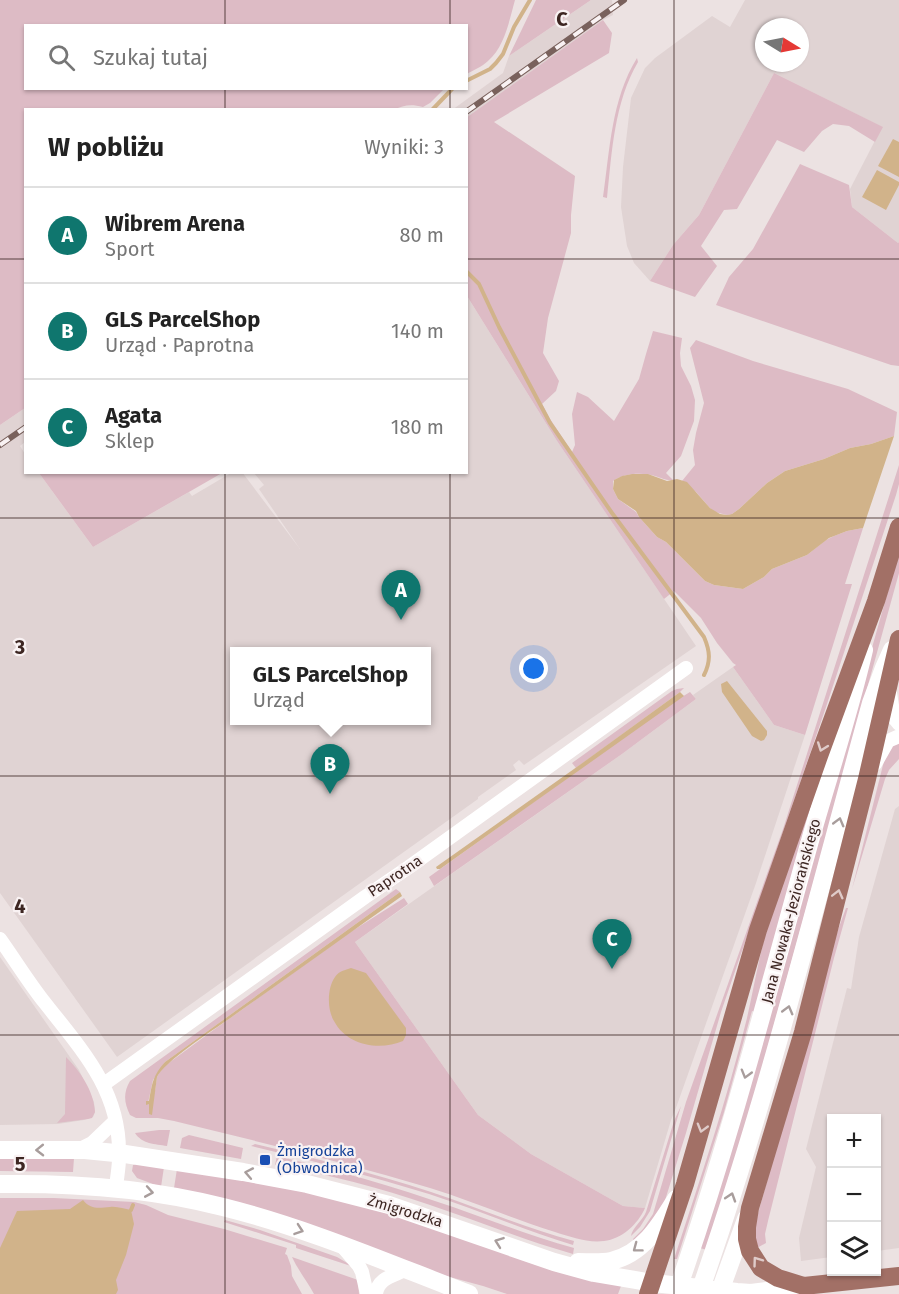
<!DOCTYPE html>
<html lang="pl">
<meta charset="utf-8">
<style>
:root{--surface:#fff;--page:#f2f2f2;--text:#222;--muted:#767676;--line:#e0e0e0;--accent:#0f766e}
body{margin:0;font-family:"Fira Sans",sans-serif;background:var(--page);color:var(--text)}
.controls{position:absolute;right:18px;bottom:18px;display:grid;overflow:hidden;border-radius:0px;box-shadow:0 2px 4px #0004}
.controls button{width:54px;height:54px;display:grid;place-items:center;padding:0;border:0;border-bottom:2px solid var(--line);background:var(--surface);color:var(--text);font:30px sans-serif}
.compass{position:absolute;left:755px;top:18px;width:54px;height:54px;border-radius:50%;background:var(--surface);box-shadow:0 2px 4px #0004;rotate:100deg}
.you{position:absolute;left:534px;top:669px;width:21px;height:21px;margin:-15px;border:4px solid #fff;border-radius:50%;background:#1a73e8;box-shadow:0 0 0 9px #1a73e833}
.badge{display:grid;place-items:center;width:39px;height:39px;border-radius:50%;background:var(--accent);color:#fff;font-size:20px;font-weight:700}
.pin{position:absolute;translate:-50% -50px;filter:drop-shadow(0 2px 3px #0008)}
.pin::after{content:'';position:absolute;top:32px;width:21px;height:18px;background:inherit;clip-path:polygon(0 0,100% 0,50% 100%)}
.popup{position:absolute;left:230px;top:647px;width:201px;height:78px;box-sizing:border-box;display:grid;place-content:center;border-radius:0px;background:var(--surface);filter:drop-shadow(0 2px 4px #0005);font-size:20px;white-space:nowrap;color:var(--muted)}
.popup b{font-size:22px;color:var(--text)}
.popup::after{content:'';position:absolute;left:50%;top:100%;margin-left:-12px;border:12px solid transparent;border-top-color:var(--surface)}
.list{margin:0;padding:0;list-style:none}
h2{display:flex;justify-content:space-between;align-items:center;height:78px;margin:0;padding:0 24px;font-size:26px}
h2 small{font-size:20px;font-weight:400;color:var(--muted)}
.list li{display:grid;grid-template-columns:39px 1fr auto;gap:18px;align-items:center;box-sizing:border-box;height:96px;padding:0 24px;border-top:2px solid var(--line)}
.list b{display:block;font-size:22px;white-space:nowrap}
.list p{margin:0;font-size:20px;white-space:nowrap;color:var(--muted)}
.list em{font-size:20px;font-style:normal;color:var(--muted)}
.icon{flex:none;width:33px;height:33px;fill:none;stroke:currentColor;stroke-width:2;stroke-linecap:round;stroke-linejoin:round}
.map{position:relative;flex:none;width:899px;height:1294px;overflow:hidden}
.search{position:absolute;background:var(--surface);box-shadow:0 2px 4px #0004;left:24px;top:24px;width:444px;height:66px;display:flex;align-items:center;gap:15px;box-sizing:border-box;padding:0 21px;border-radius:0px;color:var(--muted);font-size:22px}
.panel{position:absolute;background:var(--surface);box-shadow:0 2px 4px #0004;left:24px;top:108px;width:444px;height:366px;border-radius:0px}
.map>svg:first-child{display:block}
</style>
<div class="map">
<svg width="899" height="1294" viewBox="0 0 899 1294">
<rect width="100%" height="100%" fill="#ece2e2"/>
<path fill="#e0d3d3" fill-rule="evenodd" d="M 591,0 L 612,0 L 613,15 L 603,20 L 467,118 L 466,110 L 452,110 L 503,73 L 509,56 Z
M 745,0 L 899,0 L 899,242 L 898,243 L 852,207 L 850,189 L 882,127 L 774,73 L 699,215 L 673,245 L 650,281 L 634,263 L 627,246 L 621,207 L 623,167 L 631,98 L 645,68 L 655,58 L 712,16 L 730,27 ZM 764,27 L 800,27 L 800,63 L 764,63 Z
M 467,296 L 557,441 L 696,646 L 524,765 L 519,760 L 513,765 L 516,770 L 478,797 L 478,799 L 117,1057 L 0,893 L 0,425 L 25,408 L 25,442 L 20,446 L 25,454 L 26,472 L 39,473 L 93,547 L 189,492 L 192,496 L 231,473 L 242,472 L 300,549 L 259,489 L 264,485 L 254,473 L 466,472 ZM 234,652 L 426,652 L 426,720 L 234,720 Z
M 733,667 L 774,725 L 805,735 L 756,883 L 677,1105 L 671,1120 L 645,1208 L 623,1206 L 531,1154 L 478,1115 L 355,942 L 622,754 L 696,699 L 693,695 Z
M 899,806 L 899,1248 L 877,1251 L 876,1118 L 832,1118 L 831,1257 L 801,1261 L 799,1238 L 816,1167 L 806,1149 L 847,988 L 851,989 L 859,937 L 895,809 Z
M 0,957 L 79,1070 L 94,1102 L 95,1112 L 93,1117 L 84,1120 L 58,1124 L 0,1125 Z"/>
<path fill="#ddbbc5" d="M 0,0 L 515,0 C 509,21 505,46 488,61 C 482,67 473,70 467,74 L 466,26 L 26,26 L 26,88 L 444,89 L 430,103 L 423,107 C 411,104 404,105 393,110 L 26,110 L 25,408 L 0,425 Z
M 536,0 L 591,0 L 509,56 Z
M 603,20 L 612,33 L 609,53 L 494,122 L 575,176 L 571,215 L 571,233 L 548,318 L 543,353 L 559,381 L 556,391 L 542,404 L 550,419 L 572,452 L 575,445 L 572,414 L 577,392 L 588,397 L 614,421 L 639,379 L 646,354 L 653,331 L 682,338 L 680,353 L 681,366 L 691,386 L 695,400 L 694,421 L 681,456 L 666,473 L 673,480 C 666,481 662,478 655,476 C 642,472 624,473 613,481 L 613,489 L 618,499 L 636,512 L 639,517 L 657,537 L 666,542 L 705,581 L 714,585 L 743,589 L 764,577 L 772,569 L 807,555 L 826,540 L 834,536 L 847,531 L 863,528 L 845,584 L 852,584 L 805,735 L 774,725 L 733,667 L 736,665 L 733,663 L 717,643 L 701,618 L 674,591 L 664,599 L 557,441 L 467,296 L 466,118 Z
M 637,58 L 638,62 C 614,103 612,152 607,198 L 603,197 C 610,150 611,100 637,58 Z
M 774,73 L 883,127 L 875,142 L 849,126 L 833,124 L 822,131 L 804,152 L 777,140 L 737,209 L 724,210 L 701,246 L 717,266 L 695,297 L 650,281 L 673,245 L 699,215 Z
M 800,164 L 849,185 L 852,207 L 898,243 L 899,242 L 899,366 L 891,365 L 716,305 L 729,277 L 753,249 Z
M 696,340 L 753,361 L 848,389 L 897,412 L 894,436 L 871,444 L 850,448 L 824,459 L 785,471 L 767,483 L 739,509 L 732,514 L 727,515 L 715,512 L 710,508 L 696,492 L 682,481 L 695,465 L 693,450 L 696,433 L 704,403 L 690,348 Z
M 899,465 L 899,484 L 896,495 L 825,710 L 721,1012 L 686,1133 L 662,1210 L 636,1244 L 633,1239 L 643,1229 L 653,1214 L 686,1102 L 783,829 Z
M 39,473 L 222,473 L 93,547 Z
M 899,552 L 899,573 L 756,1090 L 707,1250 L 700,1248 L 798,910 Z
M 684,688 L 680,692 L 576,768 L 572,763 L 672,691 L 677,689 Z
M 690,692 L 696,699 L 622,754 L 434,886 L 429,877 L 672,703 Z
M 899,739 L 899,759 L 889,770 L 885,779 L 852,889 L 887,749 Z
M 818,783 L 755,1012 L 752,1011 L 724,1112 L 677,1259 L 674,1259 C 700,1179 727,1100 747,1018 C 754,987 759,956 768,925 C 783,877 801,830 818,783 Z
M 396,889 L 400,892 L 165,1062 L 153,1080 L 148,1103 L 149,1104 L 155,1091 L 157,1077 L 159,1073 L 166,1065 L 208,1034 L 349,933 L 404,898 L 408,904 L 355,942 L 478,1115 L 531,1154 L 623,1206 L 645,1208 C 638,1224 622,1239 604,1241 C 587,1243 571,1237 555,1232 C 513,1219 472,1201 430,1188 C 345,1162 259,1142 174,1121 L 158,1118 L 136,1118 L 130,1115 C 124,1103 123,1093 130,1081 Z
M 846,908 L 848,908 L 834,958 L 768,1221 L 765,1234 L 766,1243 L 757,1248 L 754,1228 L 831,949 Z
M 66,1057 C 80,1071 94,1091 95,1112 L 92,1118 L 88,1119 L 57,1123 L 65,1114 Z
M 681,1106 L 650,1211 L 640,1227 L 631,1236 C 632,1228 643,1220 646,1212 L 674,1121 Z
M 159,1130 L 170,1130 L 167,1146 C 155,1144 142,1144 135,1133 Z
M 189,1135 L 243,1148 L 241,1159 L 180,1148 L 182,1138 Z
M 255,1144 C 314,1158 373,1173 431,1192 C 479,1208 525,1228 574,1241 L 573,1245 C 524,1230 478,1210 429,1194 C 371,1176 311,1160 251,1146 Z
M 277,1156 C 337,1170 395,1187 453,1207 C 493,1221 533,1237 574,1248 L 573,1254 C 524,1240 478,1221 430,1205 C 380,1188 328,1174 275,1165 Z
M 0,1158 L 74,1158 L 73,1172 L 0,1171 Z
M 136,1164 L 164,1167 L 161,1187 L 137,1178 L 132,1171 L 133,1165 Z
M 177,1169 L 307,1192 L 406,1218 L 621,1286 L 618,1294 L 507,1294 L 483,1286 L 435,1273 L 174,1188 Z
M 0,1198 L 54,1198 L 134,1202 L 146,1205 L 168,1215 L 224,1229 L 287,1248 L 285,1254 L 287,1255 L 291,1266 L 292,1276 L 302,1294 L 0,1294 Z
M 225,1220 L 260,1230 L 337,1257 L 354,1267 L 296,1248 L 296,1245 L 224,1222 Z
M 292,1257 L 358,1280 L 359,1294 L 314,1294 C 307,1281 298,1270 292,1257 Z"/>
<path fill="#d1b38a" d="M 893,139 L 899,142 L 899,177 L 878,166 Z
M 877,170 L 899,182 L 899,185 L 886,210 L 862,197 Z
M 894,436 L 863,528 L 847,531 L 829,538 L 807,555 L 772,569 L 764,577 L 743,589 L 714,585 L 705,581 L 666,542 L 657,537 L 639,517 L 636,511 L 618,499 L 613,489 L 614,480 L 622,476 L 632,474 L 648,474 L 667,481 L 677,479 L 687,482 L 710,508 L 720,514 L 727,515 L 732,514 L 739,509 L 767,483 L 785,471 L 824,459 L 850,448 L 871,444 Z
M 727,681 L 767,731 L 767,735 L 764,740 L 761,741 L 752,736 L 722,692 L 721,684 Z
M 680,692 L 684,696 L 440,869 L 437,869 L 436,867 L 581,764 Z
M 400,892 L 402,896 C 344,937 287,978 229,1019 C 213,1030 164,1062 157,1077 L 152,1115 L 149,1114 L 149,1104 L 146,1105 L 146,1101 L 149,1101 C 152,1084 153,1075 165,1062 Z
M 351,968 L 366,973 L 406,1028 L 406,1035 L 403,1041 C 380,1051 347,1046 334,1021 C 327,1010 327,988 335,977 C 339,971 345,970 351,968 Z
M 83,1200 C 91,1210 99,1208 110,1207 C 117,1206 124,1209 131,1210 L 134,1224 L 126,1255 L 116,1280 L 118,1290 L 116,1294 L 0,1294 L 0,1248 L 17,1211 L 70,1209 Z"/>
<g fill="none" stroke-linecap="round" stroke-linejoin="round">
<path stroke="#d1b38a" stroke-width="4" d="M 466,81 L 490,69 L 496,63 L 503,54 L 514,27 L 530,0
M 432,110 L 453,88
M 466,271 L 479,284 L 499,327 L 550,423 L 612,513 L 704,637 C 710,651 711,661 704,675
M 131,1210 L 133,1205"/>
<path stroke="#fff" stroke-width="14" d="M 890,693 L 894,718 L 899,724
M 875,764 L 888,741 L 899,736
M 0,939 C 15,960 29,983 45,1003 C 81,1049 119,1089 119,1151 C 120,1163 117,1176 116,1188
M 104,1084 L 365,897 L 409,867 L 686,668
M 78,1150 L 92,1143 L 115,1121
M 342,1246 L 359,1266 L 362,1272 L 367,1294
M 376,1294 C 378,1278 393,1276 405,1270"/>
<path stroke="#fff" stroke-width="18" d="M 0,1150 L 85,1150 L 125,1154 L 243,1172 L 307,1184 L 389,1205 L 554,1262 L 594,1273 L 653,1283 L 737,1292 L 751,1293 L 804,1286
M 0,1184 C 75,1183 150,1188 223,1207 C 307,1228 388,1263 469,1294
M 578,1262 C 589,1262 601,1263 611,1261 C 643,1254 660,1225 676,1199
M 676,1294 C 727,1150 765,1002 806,855 C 825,786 848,719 864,650
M 699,1294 C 767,1100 816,901 871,703 L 884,668 L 892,650
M 719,1294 L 746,1219"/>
<path stroke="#a27066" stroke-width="18" d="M 899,639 L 867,779 L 803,1032 L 750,1208 L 747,1227 L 747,1239 L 750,1251 L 761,1268 L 778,1278 L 804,1286 L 899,1276
M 648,1294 L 685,1184 L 758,930 L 819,756 L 876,601 L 899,527"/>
<g stroke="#79615c" stroke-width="6">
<path id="rail" d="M 466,112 L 624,0
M 0,445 L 26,427"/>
</g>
<use href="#rail" stroke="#f9f2f3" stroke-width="4" stroke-dasharray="11" stroke-linecap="butt"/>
</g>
<defs><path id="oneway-chevron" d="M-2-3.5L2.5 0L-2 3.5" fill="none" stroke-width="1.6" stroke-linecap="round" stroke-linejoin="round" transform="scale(1.5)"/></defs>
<g stroke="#dfcbc9">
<use href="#oneway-chevron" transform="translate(822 747) rotate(110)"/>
<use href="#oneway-chevron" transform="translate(838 894) rotate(-76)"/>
<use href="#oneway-chevron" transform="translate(702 1128) rotate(106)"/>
<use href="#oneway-chevron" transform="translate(757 1261) rotate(-126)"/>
</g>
<g stroke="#a89d9c">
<use href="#oneway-chevron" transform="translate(839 822) rotate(-75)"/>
<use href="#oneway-chevron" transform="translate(788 1010) rotate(-75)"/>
<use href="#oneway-chevron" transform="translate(746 1074) rotate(106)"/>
<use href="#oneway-chevron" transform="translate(40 1150) rotate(179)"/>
<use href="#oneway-chevron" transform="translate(249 1173) rotate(-169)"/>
<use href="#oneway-chevron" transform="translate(149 1192) rotate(10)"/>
<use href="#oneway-chevron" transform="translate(731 1197) rotate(-72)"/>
<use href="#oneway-chevron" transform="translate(299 1230) rotate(19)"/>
<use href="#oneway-chevron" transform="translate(499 1242) rotate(-160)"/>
<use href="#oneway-chevron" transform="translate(637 1248) rotate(143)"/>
</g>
<path fill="none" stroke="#3d2622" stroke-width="1.5" stroke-opacity="0.55" d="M 225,0 L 225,26M 450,0 L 450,26M 674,0 L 674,1294M 225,88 L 225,110M 450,88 L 450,110M 0,259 L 26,259M 466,259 L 899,259M 225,472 L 225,1294M 450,472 L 450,1294M 0,518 L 899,518M 0,776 L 899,776M 0,1035 L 899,1035"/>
<rect fill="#1a4fb4" stroke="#f9f2f3" stroke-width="2" x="259" y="1154" width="12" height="12" rx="3"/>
<g text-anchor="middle" stroke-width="4.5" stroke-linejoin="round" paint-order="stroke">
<g font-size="15" fill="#3d2622" stroke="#f9f2f3">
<text transform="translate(395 876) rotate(-34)" y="5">Paprotna</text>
<text transform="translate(791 911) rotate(-75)" y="5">Jana Nowaka-Jeziorańskiego</text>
<text transform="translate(405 1211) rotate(17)" y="5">Żmigrodzka</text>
</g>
<g font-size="15" fill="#164399" stroke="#f9f2f3" text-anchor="start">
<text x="277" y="1156">Żmigrodzka<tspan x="277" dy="17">(Obwodnica)</tspan></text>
</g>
</g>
<g font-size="20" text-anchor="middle" font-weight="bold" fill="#3d2622" stroke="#f9f2f3" stroke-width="4.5" stroke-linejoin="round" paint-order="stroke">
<text x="562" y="26">C</text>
<text x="20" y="654">3</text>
<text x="20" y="913">4</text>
<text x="20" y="1171">5</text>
</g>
</svg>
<div class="controls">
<button>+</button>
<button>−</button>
<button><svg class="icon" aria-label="layers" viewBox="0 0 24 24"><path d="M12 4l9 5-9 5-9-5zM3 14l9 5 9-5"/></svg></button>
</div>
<svg class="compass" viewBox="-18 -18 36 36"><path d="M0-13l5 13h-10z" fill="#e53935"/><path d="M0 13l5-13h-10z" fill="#767676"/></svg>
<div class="you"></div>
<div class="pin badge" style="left:401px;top:620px">A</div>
<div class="pin badge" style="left:330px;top:794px">B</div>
<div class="popup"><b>GLS ParcelShop</b>Urząd</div>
<div class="pin badge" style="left:612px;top:969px">C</div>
<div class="search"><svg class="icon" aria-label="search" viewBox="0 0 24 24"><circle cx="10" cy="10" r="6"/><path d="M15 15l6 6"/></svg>Szukaj tutaj</div>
<section class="panel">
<h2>W pobliżu<small>Wyniki: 3</small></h2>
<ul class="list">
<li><span class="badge">A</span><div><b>Wibrem Arena</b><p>Sport</p></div><em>80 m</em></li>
<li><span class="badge">B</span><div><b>GLS ParcelShop</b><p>Urząd · Paprotna</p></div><em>140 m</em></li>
<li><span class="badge">C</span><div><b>Agata</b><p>Sklep</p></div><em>180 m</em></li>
</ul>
</section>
</div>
